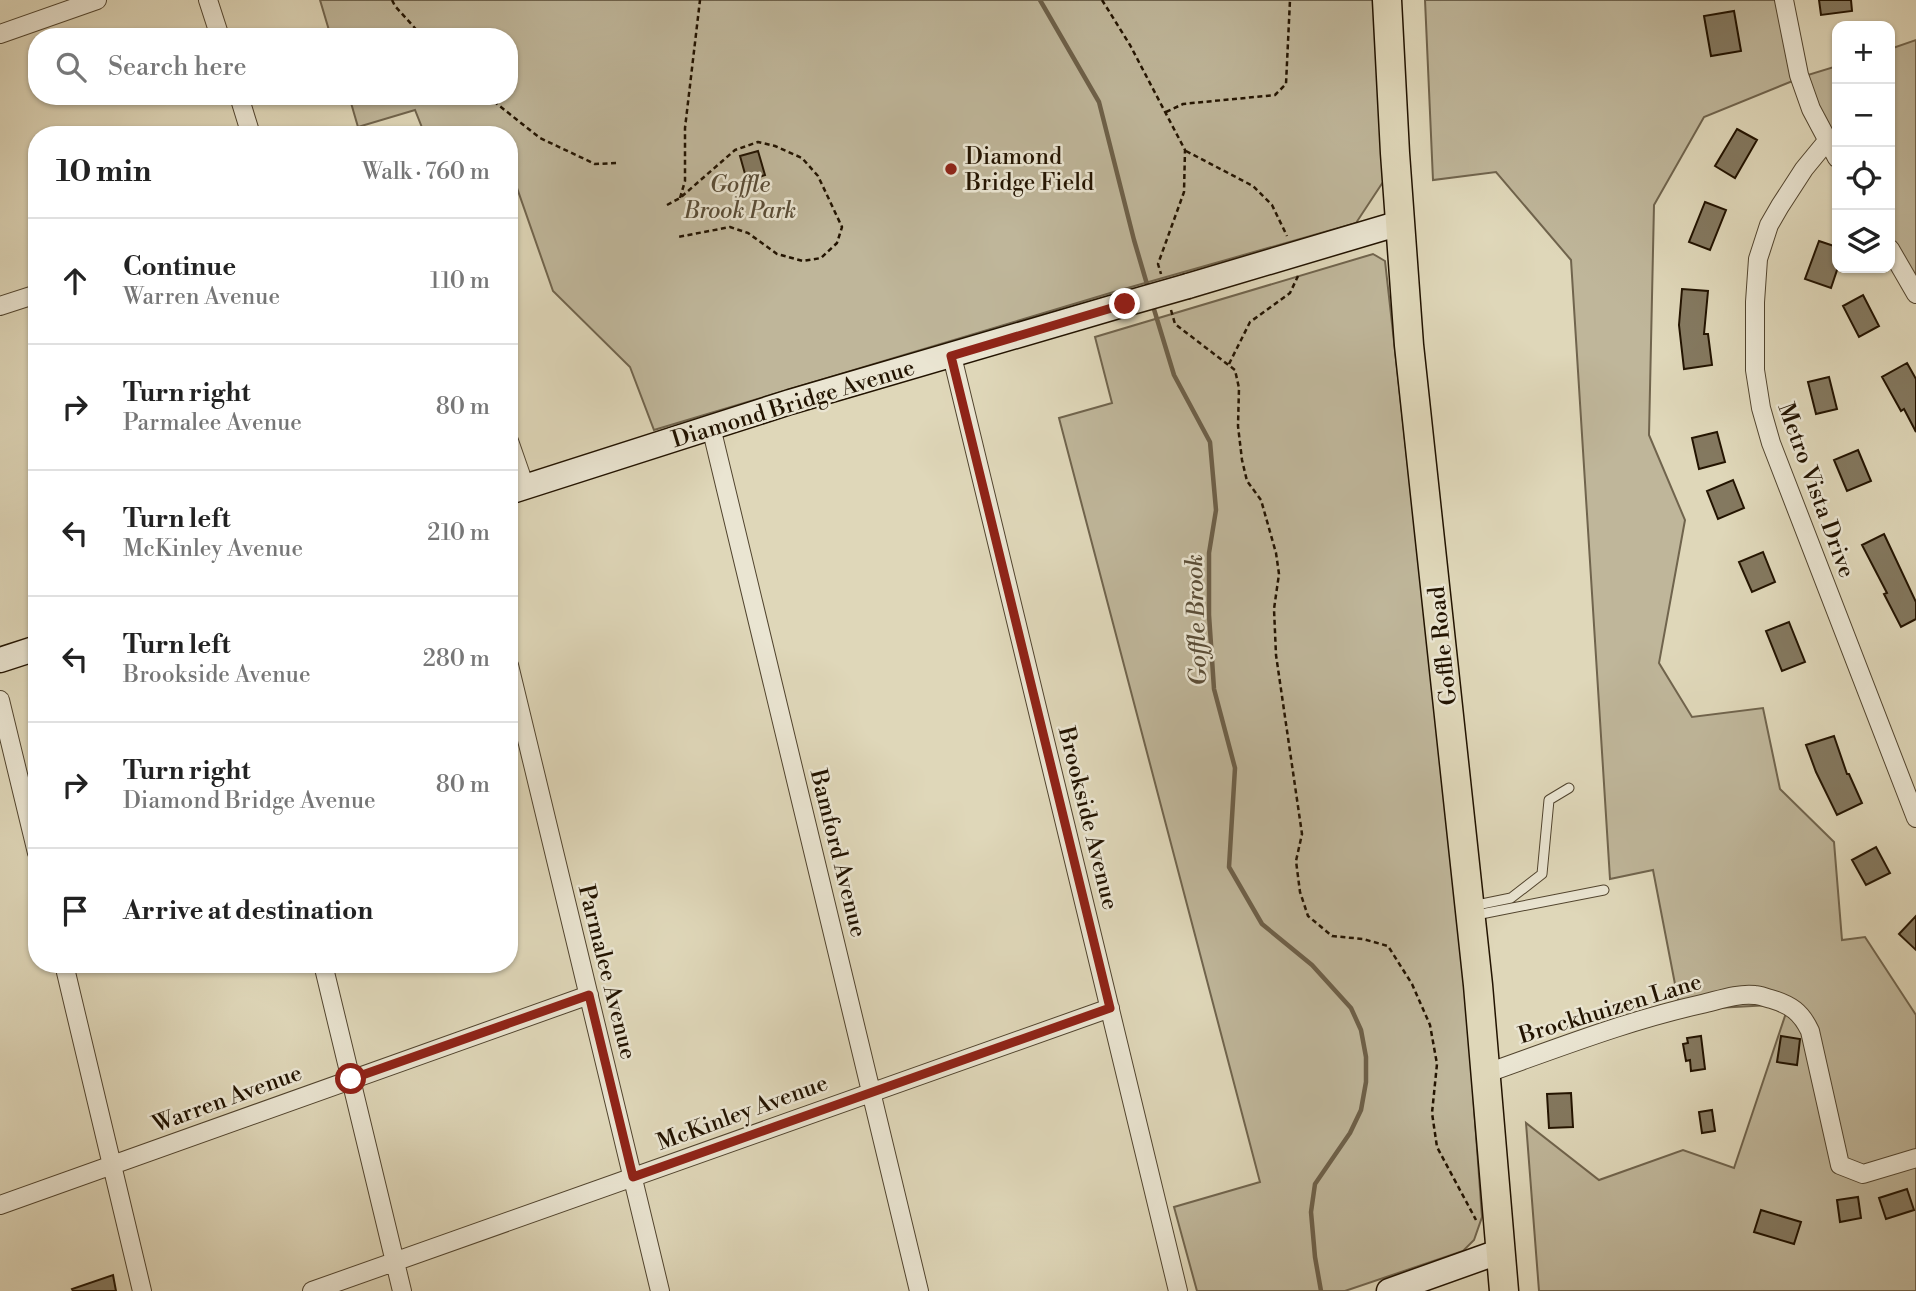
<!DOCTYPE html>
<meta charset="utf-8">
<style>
:root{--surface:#fff;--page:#f6f6f6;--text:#222;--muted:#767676;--line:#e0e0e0}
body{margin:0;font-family:"Libre Bodoni",serif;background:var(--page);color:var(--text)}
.controls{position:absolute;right:21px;top:21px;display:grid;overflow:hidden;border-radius:14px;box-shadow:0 2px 5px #0004}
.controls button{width:63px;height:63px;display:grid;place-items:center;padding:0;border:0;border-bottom:2px solid var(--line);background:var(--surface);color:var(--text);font:35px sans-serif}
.stop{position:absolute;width:21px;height:21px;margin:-16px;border:5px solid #8f2418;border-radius:50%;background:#fff}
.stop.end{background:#8f2418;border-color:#fff;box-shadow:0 2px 7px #0008}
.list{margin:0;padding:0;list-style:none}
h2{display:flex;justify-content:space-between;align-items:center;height:91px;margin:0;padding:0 28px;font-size:30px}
h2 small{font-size:23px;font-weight:400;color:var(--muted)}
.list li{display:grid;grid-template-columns:46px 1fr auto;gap:21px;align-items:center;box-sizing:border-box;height:126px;padding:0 28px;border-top:2px solid var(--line)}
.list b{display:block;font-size:26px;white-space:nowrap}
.list p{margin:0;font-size:23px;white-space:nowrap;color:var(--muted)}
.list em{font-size:23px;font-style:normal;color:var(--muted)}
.icon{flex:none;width:38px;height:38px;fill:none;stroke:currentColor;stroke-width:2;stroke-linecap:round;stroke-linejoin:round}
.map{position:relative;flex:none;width:1916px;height:1291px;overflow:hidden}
.search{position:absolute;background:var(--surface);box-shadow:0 2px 5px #0004;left:28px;top:28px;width:490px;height:77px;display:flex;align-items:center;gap:18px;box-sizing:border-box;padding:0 24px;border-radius:28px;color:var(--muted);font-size:26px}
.panel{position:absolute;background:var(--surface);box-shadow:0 2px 5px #0004;left:28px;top:126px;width:490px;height:847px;border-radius:28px}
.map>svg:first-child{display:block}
</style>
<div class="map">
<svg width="1916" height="1291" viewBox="0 0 1916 1291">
<rect width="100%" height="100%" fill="#dfd7b9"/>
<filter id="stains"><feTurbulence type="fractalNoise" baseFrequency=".00286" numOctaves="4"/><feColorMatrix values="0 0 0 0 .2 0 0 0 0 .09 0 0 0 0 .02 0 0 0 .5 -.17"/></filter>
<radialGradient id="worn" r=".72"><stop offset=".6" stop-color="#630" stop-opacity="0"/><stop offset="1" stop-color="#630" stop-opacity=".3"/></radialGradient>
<path fill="#bfb69a" stroke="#70644d" stroke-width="2" d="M 320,0 L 1377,0 L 1383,182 L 1356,223 L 1117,291 L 654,430 L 630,367 L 553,291 L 509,165 L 509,135 L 425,135 L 415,110 L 358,127 L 349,96 L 509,96 L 509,37 L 331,37 Z
M 1425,0 L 1779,0 L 1795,79 L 1837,66 L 1837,153 L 1795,80 L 1704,117 L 1654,205 L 1649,435 L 1685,520 L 1659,663 L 1692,717 L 1763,708 L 1780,789 L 1834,842 L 1842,940 L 1865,937 L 1916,1015 L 1916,1291 L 1539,1291 L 1526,1123 L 1599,1180 L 1683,1150 L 1734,1168 L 1789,1004 L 1680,1010 L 1653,870 L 1610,879 L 1571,260 L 1496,172 L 1433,180 Z
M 1916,40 L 1916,292 L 1890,245 L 1890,49 Z
M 1373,254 L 1385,261 L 1470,1021 L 1474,1107 L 1482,1217 L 1474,1240 L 1463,1251 L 1345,1291 L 1197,1291 L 1174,1207 L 1260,1182 L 1059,418 L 1112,403 L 1095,337 Z"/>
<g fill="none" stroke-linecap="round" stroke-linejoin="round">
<path stroke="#6d6049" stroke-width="4.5" d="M 1040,0 L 1099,102 L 1134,240 L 1149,291
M 1153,306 L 1174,375 L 1210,442 L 1216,510 L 1209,553 L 1209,615 L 1214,689 L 1235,768 L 1229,867 L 1262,924 L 1312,965 L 1351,1008 L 1361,1030 L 1366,1057 L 1366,1082 L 1361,1110 L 1350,1133 L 1315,1184 L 1311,1212 L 1315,1257 L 1321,1291"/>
</g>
<path fill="#847960" stroke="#221300" stroke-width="2" d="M 1819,0 L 1851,0 L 1852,11 L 1821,15 Z
M 1734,11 L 1741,51 L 1711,56 L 1704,16 Z
M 1737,129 L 1757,140 L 1735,178 L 1715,166 Z
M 758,151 L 765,175 L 747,181 L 740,156 Z
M 1705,202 L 1726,210 L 1710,250 L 1689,242 Z
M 1819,241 L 1837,247 L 1837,270 L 1831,288 L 1805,279 Z
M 1682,289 L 1708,291 L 1704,334 L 1708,334 L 1712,365 L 1684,369 L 1679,325 Z
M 1863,295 L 1879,326 L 1859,337 L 1843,306 Z
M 1907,363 L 1916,379 L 1916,432 L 1904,409 L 1901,411 L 1882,377 Z
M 1829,377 L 1837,409 L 1816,414 L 1808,382 Z
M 1717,432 L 1725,462 L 1699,469 L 1692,438 Z
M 1858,450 L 1871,481 L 1847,491 L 1834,460 Z
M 1733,480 L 1744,508 L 1718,519 L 1707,491 Z
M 1884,534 L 1916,602 L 1916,619 L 1901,627 L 1884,594 L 1887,593 L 1862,545 Z
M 1763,552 L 1775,582 L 1752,592 L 1739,562 Z
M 1789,622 L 1805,662 L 1782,671 L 1766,631 Z
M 1834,736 L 1847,774 L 1849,774 L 1862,803 L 1837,815 L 1816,772 L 1806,745 Z
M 1876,847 L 1890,873 L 1866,885 L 1852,860 Z
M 1916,916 L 1916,950 L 1899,934 Z
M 1701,1036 L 1705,1069 L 1691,1071 L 1690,1060 L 1686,1061 L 1683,1044 L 1688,1043 L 1687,1038 Z
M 1781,1036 L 1800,1039 L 1797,1065 L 1777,1062 Z
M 1571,1093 L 1573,1127 L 1549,1128 L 1547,1094 Z
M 1712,1110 L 1715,1131 L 1702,1133 L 1699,1112 Z
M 1907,1189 L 1914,1210 L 1886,1219 L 1879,1198 Z
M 1858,1197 L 1861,1218 L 1840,1222 L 1837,1200 Z
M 1761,1210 L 1801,1222 L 1794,1244 L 1754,1232 Z
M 113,1275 L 116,1291 L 73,1291 L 72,1289 Z"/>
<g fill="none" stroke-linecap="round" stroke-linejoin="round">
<g stroke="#51442e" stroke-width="11">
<path id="lane" d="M 1472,906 L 1511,898 L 1542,874 L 1549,800 L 1569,788
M 1476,915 L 1604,890"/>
</g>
<g stroke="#51442e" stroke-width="20">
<path id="street" d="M 208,0 L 220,37
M 1784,0 L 1799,75 L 1811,109 L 1837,158
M 0,34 L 97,0
M 239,96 L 251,135
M 1827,141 L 1804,169 L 1780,206 L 1769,225 L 1758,259 L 1755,302 L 1755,370 L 1761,408 L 1771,443 L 1916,818
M 1890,249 L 1916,294
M 0,306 L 37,294
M 952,356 L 1178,1291
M 711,427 L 919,1291
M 509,441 L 525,487
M 509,665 L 660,1291
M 0,700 L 37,853
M 64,964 L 142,1291
M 323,964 L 402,1291
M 1487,1073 C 1558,1048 1629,1020 1702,1004 C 1719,1000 1738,993 1755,995 C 1760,995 1766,998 1771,999 C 1791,1005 1801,1012 1810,1031 L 1840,1165 L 1863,1174 L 1916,1158
M 0,1205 L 589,995
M 312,1291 L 1110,1008"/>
</g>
<g stroke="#221300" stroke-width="27">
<path id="secondary" d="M 1188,286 L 1400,223
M 509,492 L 790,402 L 1125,304
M 0,660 L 37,648
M 1389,1291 L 1501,1251"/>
</g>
<g stroke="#221300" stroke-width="31">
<path id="primary" d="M 1387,0 L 1395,153 L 1409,345 L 1478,985 L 1504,1291"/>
</g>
<path stroke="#221300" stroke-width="2.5" stroke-dasharray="5 3.5" stroke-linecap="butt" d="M 392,0 L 395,6 L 423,37
M 1102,0 L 1130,45 L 1185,150 L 1184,192 L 1158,264 L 1161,274
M 487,96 L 540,138 L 595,164 L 618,163
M 1166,112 L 1183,104 L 1275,95 L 1286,84 L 1290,0
M 1186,151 L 1253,186 L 1272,205 L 1287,236
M 680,198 L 685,181 L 685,128 L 700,0
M 667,205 L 680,198 L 735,150 L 758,142 L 775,146 L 802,158 L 818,176 L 842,227 L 837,243 L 821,258 L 803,261 L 777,254 L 748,233 L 730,227 L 678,237
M 1171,310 L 1175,324 L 1235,370 L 1239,388 L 1238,426 L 1242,460 L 1247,481 L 1261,500 L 1276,553 L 1279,574 L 1274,609 L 1276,655 L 1302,834 L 1296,861 L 1300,892 L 1308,916 L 1332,936 L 1363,939 L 1388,946 L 1412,984 L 1430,1025 L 1437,1064 L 1432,1113 L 1437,1147 L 1476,1220
M 1229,364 L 1250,322 L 1290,293 L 1298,276"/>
<use href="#lane" stroke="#eae5d2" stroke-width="9"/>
<use href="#street" stroke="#eae5d2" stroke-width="18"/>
<use href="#secondary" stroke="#eae5d2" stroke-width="24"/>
<use href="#primary" stroke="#dfd7b9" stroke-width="28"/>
<g stroke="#221300" stroke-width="27" stroke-linecap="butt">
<path id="secondary-bridge" d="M 1125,304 L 1188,286"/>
</g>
<use href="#secondary-bridge" stroke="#eae5d2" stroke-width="24"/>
</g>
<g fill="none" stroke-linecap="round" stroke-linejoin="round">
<path stroke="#8f2418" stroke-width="9" d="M 351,1079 L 589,995 L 633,1177 L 1110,1008 L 951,356 L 1125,304"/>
</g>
<circle fill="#8f2418" stroke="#eae5d2" stroke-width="2.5" cx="951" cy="169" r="7"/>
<g text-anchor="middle" stroke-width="5" stroke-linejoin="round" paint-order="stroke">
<g font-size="23" fill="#221300" stroke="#eae5d2" text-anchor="start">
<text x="965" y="164">Diamond<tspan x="965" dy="26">Bridge Field</tspan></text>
</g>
<g font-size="23" font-style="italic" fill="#594c36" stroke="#eae5d2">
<text x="740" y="192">Goffle<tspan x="740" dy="26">Brook Park</tspan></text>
</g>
<g font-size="23" fill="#221300" stroke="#eae5d2">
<text transform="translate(793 403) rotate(-17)" y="8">Diamond Bridge Avenue</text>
<text transform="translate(1817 490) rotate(70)" y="8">Metro Vista Drive</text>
<text transform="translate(1442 646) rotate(-96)" y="8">Goffle Road</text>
<text transform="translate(1089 818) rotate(76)" y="8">Brookside Avenue</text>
<text transform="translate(839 853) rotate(76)" y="8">Bamford Avenue</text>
<text transform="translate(608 972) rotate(76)" y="8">Parmalee Avenue</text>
<text transform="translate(1610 1008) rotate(-17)" y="8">Brockhuizen Lane</text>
<text transform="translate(227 1098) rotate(-20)" y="8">Warren Avenue</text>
<text transform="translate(742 1112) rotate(-20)" y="8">McKinley Avenue</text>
</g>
<g font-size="24" font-style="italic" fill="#5a4d37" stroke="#eae5d2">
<text transform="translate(1196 620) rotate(-92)" y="8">Goffle Brook</text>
</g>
</g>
<rect width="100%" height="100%" filter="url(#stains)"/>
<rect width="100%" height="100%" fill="url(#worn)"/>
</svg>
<div class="controls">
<button>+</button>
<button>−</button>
<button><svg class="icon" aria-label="locate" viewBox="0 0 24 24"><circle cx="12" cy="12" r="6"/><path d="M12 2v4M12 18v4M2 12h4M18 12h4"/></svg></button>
<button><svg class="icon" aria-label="layers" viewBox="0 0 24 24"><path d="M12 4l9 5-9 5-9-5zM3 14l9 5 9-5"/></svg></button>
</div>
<div class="stop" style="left:351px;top:1079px"></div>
<div class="stop end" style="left:1125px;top:304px"></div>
<div class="search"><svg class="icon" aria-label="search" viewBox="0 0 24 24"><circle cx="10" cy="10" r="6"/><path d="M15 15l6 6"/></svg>Search here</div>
<section class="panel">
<h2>10 min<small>Walk · 760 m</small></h2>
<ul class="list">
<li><svg class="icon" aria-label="ahead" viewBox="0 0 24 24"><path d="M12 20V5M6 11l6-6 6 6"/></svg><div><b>Continue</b><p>Warren Avenue</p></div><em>110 m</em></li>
<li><svg class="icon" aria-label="right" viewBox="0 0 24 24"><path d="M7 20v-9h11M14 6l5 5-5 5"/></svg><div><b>Turn right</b><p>Parmalee Avenue</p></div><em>80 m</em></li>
<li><svg class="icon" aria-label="left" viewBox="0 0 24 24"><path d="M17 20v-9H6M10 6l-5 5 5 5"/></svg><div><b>Turn left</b><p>McKinley Avenue</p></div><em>210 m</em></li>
<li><svg class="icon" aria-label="left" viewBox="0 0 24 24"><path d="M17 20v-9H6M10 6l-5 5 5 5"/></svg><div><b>Turn left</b><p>Brookside Avenue</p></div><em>280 m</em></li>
<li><svg class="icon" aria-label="right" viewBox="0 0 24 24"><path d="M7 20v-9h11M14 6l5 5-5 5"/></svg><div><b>Turn right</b><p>Diamond Bridge Avenue</p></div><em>80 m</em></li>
<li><svg class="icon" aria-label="arrive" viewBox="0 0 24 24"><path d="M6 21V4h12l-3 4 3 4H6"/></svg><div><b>Arrive at destination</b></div></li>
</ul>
</section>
</div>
